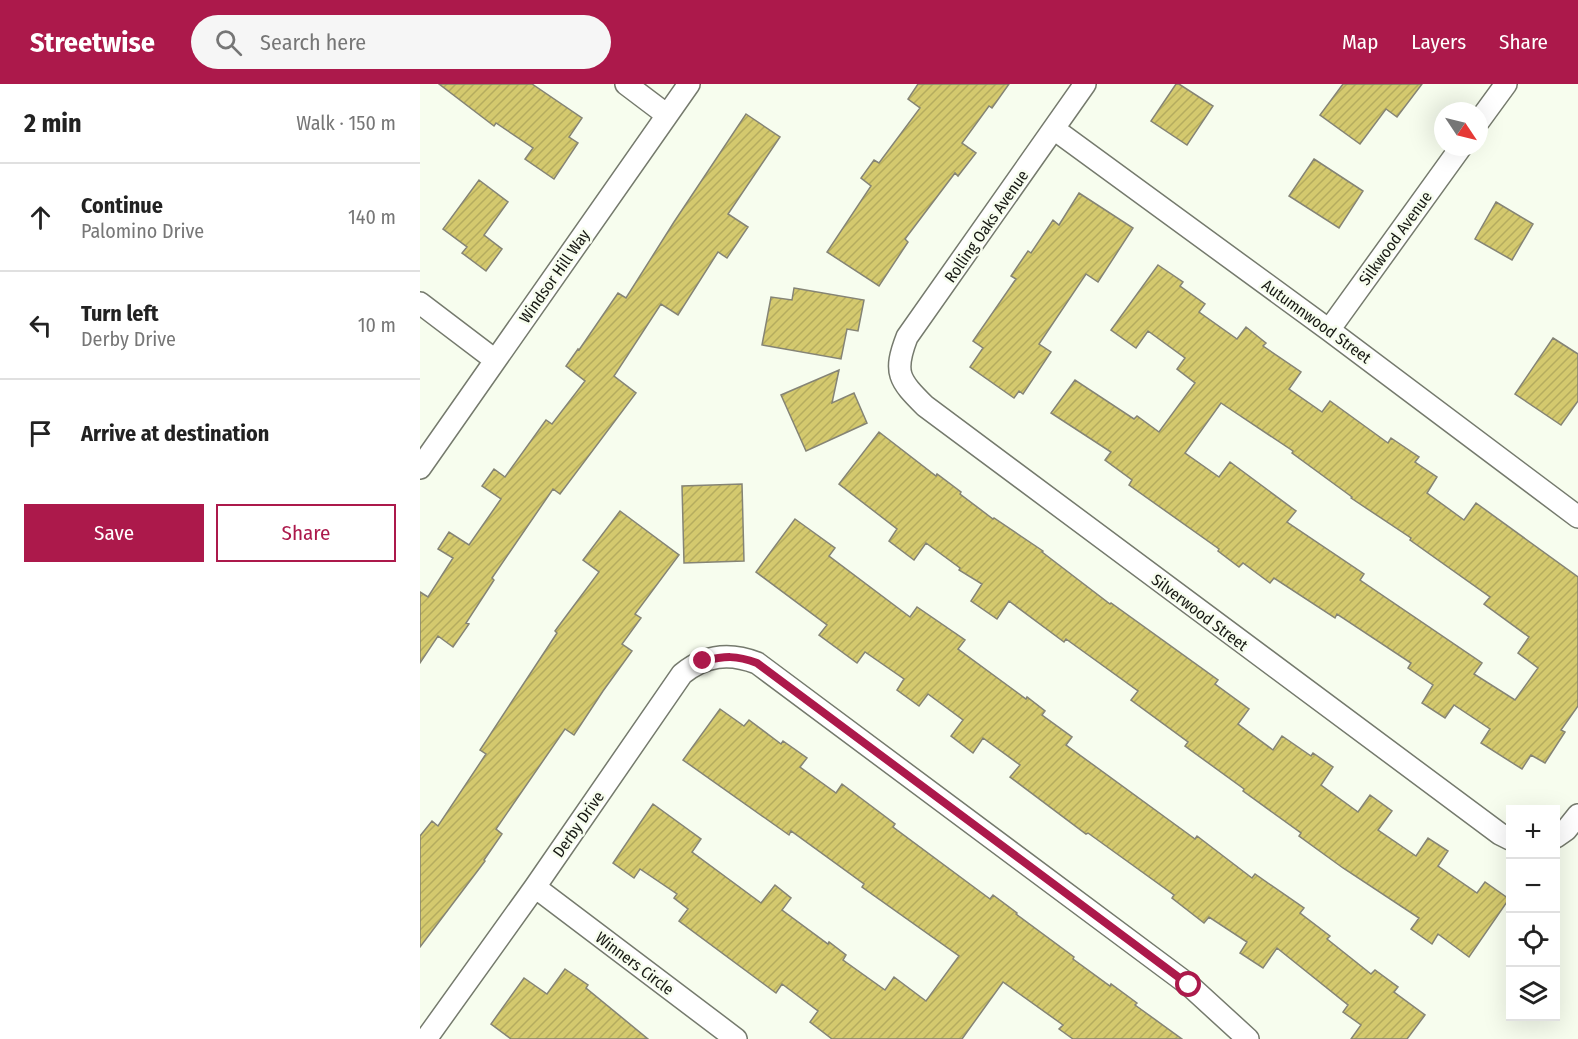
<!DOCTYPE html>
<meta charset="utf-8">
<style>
:root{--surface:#fff;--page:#f6f6f6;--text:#222;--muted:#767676;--line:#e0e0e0;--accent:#ac194b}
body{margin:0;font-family:"Fira Sans Condensed",sans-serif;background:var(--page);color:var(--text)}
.controls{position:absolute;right:18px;bottom:18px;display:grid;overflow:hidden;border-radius:0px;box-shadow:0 6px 24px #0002}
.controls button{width:54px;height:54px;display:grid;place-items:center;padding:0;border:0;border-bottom:2px solid var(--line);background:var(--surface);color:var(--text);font:30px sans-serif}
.compass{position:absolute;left:1014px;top:18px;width:54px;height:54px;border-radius:50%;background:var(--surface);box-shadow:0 6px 24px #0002;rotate:125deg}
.stop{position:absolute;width:18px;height:18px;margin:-14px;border:4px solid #ac194b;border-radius:50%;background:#fff}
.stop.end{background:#ac194b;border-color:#fff;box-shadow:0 2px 6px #0008}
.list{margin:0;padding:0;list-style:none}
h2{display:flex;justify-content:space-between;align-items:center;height:78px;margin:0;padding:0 24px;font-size:26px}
h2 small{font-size:20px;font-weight:400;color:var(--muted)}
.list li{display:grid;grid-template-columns:39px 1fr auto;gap:18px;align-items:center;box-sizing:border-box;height:108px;padding:0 24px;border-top:2px solid var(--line)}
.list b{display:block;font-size:22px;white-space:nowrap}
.list p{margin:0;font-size:20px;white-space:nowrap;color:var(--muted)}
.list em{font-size:20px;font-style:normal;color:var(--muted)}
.actions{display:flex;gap:12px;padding:18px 24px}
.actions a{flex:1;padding:14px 0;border:2px solid var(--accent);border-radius:0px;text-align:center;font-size:21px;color:var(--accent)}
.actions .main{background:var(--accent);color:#fff}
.icon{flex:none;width:33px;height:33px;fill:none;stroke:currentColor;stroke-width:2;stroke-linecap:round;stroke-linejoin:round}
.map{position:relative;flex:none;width:1158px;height:955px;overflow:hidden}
header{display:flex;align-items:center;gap:36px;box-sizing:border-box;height:84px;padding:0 30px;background:var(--accent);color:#fff}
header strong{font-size:28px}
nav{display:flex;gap:33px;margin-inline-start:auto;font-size:21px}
.search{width:420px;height:54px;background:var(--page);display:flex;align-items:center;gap:15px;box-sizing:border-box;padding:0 21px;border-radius:33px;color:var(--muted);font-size:22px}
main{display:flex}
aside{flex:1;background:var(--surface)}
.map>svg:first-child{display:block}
</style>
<header>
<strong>Streetwise</strong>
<div class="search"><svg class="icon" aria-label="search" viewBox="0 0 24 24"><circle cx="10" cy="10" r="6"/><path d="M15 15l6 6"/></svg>Search here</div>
<nav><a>Map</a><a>Layers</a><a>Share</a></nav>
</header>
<main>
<aside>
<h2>2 min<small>Walk · 150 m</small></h2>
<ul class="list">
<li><svg class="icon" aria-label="ahead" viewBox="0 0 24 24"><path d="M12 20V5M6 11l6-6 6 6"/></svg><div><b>Continue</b><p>Palomino Drive</p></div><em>140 m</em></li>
<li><svg class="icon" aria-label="left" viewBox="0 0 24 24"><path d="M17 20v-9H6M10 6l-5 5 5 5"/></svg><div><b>Turn left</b><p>Derby Drive</p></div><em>10 m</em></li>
<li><svg class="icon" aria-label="arrive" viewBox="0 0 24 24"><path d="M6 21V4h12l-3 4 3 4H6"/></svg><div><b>Arrive at destination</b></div></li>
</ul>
<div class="actions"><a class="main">Save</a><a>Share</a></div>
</aside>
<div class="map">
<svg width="1158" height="955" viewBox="0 0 1158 955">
<defs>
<pattern id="building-hatch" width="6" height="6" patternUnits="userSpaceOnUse" patternTransform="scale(1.5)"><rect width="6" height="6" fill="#d4c96e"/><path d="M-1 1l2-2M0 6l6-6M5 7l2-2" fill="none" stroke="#b5ac5e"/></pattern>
</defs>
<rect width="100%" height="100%" fill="#f7fdee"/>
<path fill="url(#building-hatch)" stroke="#858475" stroke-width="1.5" fill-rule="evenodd" d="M 19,0 L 112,0 L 162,34 L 149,53 L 158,59 L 134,95 L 105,75 L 113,64 L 76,39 L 74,42 Z
M 498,0 L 589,0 L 572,24 L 569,22 L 542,59 L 556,69 L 538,92 L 535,89 L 485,155 L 488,158 L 459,202 L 407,168 L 451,102 L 441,94 L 454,76 L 459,79 L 500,24 L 488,15 Z
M 756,0 L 759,0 L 793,22 L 767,61 L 731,37 Z
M 923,0 L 1002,0 L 977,33 L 966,25 L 940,60 L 900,31 Z
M 326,30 L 360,53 L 308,130 L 328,143 L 307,174 L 298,168 L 258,231 L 241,220 L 194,292 L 216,309 L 140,410 L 133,405 L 72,494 L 74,496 L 46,539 L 49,540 L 33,563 L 18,552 L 0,579 L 0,508 L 8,513 L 33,474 L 18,465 L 29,448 L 49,461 L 81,415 L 62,402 L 74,385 L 85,393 L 126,336 L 132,340 L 165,297 L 146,282 L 158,265 L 159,266 L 198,209 L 206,214 L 254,138 Z
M 894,75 L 943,107 L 919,144 L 869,112 Z
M 59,96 L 88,118 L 64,151 L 82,165 L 66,187 L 42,169 L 47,163 L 23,145 Z
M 659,109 L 713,144 L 678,198 L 666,190 L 619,260 L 631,268 L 603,310 L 599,307 L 594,314 L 550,283 L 563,264 L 553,257 L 596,195 L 591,192 L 608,167 L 611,169 L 633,136 L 639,141 Z
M 1076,118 L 1113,140 L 1092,176 L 1055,155 Z
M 738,181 L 763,198 L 760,202 L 785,220 L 779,228 L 817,255 L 826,243 L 846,259 L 843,262 L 881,288 L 869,305 L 902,328 L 910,317 L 968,359 L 971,354 L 999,373 L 995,378 L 1017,393 L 1007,409 L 1044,436 L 1056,419 L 1158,493 L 1158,622 L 1141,646 L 1145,648 L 1125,679 L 1111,671 L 1102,685 L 1061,659 L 1070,645 L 1034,621 L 1025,634 L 1002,619 L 1013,601 L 988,584 L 991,579 L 917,530 L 915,534 L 854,494 L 850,499 L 823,479 L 819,483 L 798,467 L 799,465 L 709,401 L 712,396 L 685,376 L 691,368 L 631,329 L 655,296 L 714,335 L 717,332 L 739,348 L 775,299 L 757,285 L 765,274 L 728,247 L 716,264 L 691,246 ZM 801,319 L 873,367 L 872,369 L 932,413 L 931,414 L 991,454 L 990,456 L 1070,513 L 1064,520 L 1109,553 L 1098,569 L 1118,584 L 1095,616 L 1054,590 L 1062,579 L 940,496 L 944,490 L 867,438 L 876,427 L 810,378 L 799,393 L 765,369 Z
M 374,204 L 444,216 L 438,247 L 427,245 L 421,275 L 342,261 L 351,213 L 372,216 Z
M 1133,254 L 1158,270 L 1158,317 L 1141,341 L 1095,310 Z
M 419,286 L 412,319 L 434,309 L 447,339 L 386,367 L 361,311 Z
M 459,348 L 516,392 L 517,390 L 541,408 L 540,410 L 573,435 L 574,434 L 623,467 L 622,468 L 690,520 L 691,519 L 798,596 L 795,600 L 829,625 L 818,640 L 853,666 L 862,652 L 891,672 L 893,669 L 913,683 L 901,701 L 938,728 L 950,711 L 972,727 L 958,746 L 996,772 L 1008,754 L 1028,767 L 1018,782 L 1057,809 L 1065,798 L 1089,815 L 1049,873 L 1018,850 L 1012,860 L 991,845 L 999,834 L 923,784 L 879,752 L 881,749 L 823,707 L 824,705 L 765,662 L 768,658 L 711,616 L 718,607 L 646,555 L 644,558 L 589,517 L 577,535 L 551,517 L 562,500 L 539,486 L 540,484 L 506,459 L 494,476 L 469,457 L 477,445 L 419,400 Z
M 322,400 L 324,477 L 264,479 L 262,402 Z
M 200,427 L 259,471 L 215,530 L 221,534 L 202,560 L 212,567 L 183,607 L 154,651 L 145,645 L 76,745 L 82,750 L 64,776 L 65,777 L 0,863 L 0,752 L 12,737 L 18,742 L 66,670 L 60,666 L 137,549 L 135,547 L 179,488 L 163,476 Z
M 375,435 L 415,464 L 409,472 L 490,533 L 497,523 L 545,556 L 538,565 L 606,615 L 607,613 L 625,627 L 622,631 L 652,653 L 646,661 L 775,755 L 777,752 L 832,794 L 835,790 L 884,824 L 880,829 L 910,852 L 907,855 L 951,890 L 955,886 L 978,903 L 974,908 L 1005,931 L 987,955 L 931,955 L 941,941 L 923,928 L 928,921 L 857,864 L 843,884 L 820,869 L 827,858 L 789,833 L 784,839 L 752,814 L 754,811 L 668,749 L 666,750 L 590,693 L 600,681 L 563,654 L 553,669 L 531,652 L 543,636 L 508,610 L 499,622 L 477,606 L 484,595 L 445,568 L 437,579 L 399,551 L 407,541 L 336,488 Z
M 300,625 L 324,642 L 329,636 L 361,660 L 363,657 L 387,674 L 380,683 L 416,709 L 422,700 L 475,740 L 473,743 L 570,815 L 573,811 L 597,829 L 596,830 L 654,873 L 653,875 L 690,902 L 691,900 L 717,919 L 715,921 L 762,955 L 653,955 L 639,945 L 643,941 L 583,898 L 542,955 L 412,955 L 390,938 L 398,927 L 362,900 L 356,909 L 259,837 L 268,825 L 254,814 L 257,810 L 220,785 L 214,794 L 193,779 L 233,720 L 281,755 L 272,768 L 341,819 L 355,801 L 371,814 L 362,826 L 408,860 L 409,858 L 426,871 L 423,876 L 465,906 L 474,893 L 506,917 L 539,872 L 442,803 L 444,800 L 371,747 L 369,751 L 263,676 Z
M 145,885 L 168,901 L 166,904 L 228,955 L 91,955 L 71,940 L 104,894 L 127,910 Z"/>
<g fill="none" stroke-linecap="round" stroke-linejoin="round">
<g stroke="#757a6d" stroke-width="24">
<path id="minor" d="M 206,0 L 247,31
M 665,0 L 487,253 C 473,289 479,296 505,322 L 1080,750 L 1090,755
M 1059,37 L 1086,0
M 634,45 L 909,246 L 1158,433
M 0,219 L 75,276
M 909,246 L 1041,63
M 0,384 L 269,0
M 1136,753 L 1146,746 L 1158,731
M 115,803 L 316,955
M 6,955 L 115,803 L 262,590 C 285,571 309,568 337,579 L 769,901 L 828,955"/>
</g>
<use href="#minor" stroke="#fff" stroke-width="21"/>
</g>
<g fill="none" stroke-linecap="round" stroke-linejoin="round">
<path stroke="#ac194b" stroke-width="8" d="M 283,577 C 305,572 316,571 337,579 L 769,901"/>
</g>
<g text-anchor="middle" stroke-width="5" stroke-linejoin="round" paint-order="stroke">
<g font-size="16" fill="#161813" stroke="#f7fdee">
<text transform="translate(566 142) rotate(-55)" y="6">Rolling Oaks Avenue</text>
<text transform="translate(975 154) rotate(-54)" y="6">Silkwood Avenue</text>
<text transform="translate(134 192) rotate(-55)" y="6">Windsor Hill Way</text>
<text transform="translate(897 237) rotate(36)" y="6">Autumnwood Street</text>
<text transform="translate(780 528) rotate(37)" y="6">Silverwood Street</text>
<text transform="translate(158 740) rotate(-55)" y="6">Derby Drive</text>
<text transform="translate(215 879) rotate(37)" y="6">Winners Circle</text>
</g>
</g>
</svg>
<div class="controls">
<button>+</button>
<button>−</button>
<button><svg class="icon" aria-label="locate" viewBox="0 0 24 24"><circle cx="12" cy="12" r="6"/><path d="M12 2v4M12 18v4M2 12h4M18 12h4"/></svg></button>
<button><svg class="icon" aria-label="layers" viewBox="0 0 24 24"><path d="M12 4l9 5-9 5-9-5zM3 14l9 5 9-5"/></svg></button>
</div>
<svg class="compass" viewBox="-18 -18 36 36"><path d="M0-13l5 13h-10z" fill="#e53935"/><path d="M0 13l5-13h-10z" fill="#767676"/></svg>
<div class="stop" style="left:769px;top:901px"></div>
<div class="stop end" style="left:283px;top:577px"></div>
</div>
</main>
